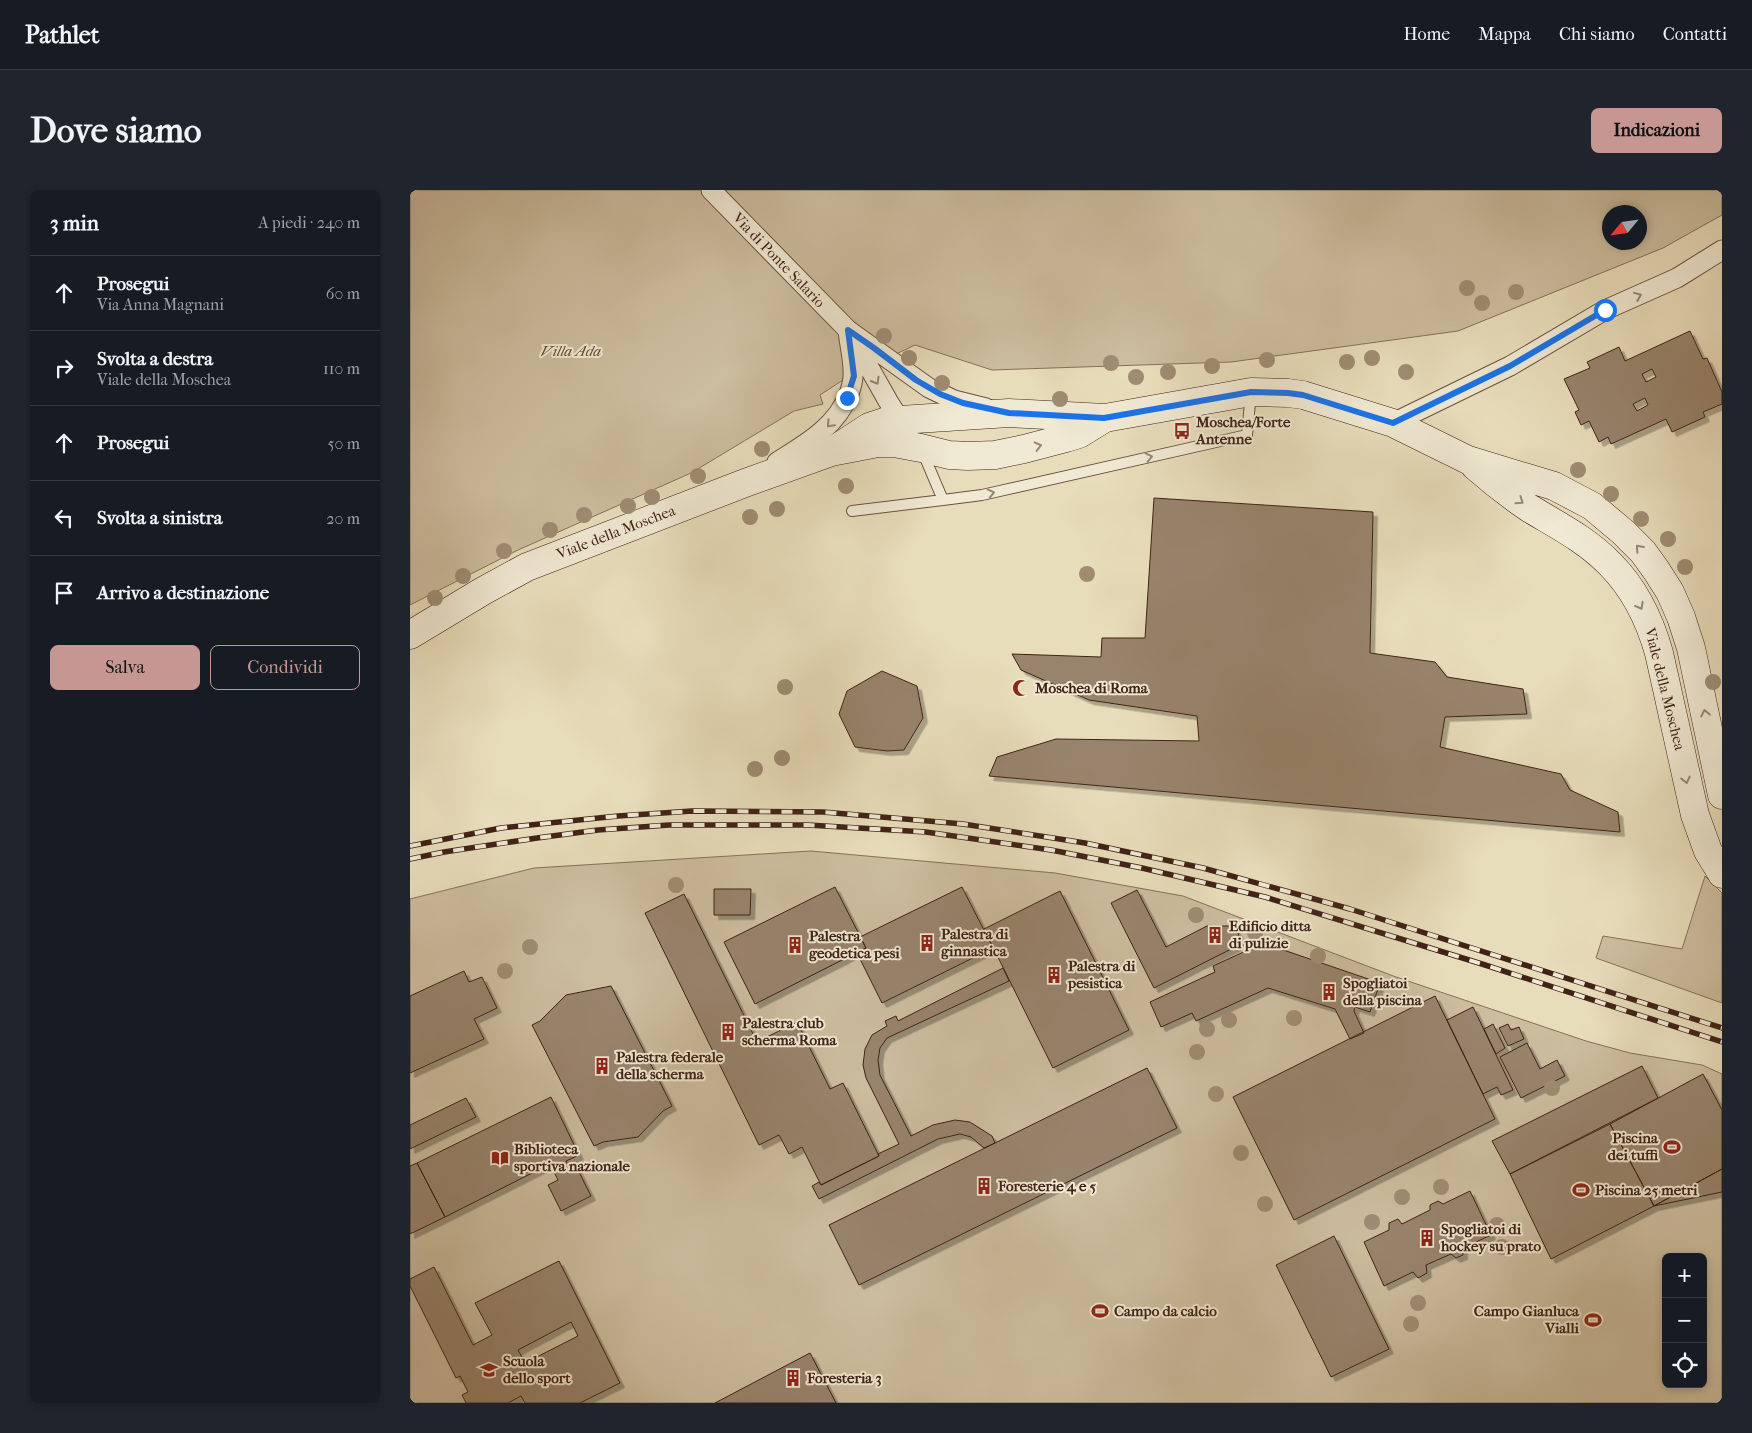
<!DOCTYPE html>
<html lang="it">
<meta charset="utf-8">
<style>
:root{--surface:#171b24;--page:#20242c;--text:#f1f3f6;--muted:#9ea1a6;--line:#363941;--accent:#c59692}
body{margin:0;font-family:"IM FELL French Canon",serif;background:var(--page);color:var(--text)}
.controls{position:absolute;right:15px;bottom:15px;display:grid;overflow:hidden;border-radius:8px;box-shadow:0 2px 8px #0003}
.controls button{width:45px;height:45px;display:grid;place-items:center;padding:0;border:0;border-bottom:1px solid var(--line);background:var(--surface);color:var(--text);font:25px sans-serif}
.compass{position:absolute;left:1192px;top:15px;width:45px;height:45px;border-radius:50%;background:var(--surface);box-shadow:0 2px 8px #0003;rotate:241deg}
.stop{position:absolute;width:15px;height:15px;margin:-11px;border:4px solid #1a73e8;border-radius:50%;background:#fff}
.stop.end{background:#1a73e8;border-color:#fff;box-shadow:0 1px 5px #0008}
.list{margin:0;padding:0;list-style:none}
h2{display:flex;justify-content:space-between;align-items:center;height:65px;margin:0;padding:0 20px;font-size:21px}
h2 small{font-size:16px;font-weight:400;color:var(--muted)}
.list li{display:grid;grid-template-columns:32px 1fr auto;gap:15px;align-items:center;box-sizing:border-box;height:75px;padding:0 20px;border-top:1px solid var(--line)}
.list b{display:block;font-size:19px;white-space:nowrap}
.list p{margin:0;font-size:16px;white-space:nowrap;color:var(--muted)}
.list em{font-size:16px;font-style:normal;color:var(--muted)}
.actions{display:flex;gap:10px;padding:15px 20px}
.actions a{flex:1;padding:11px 0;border:1px solid var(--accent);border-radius:8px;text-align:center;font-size:18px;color:var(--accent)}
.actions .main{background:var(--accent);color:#111}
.icon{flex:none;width:28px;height:28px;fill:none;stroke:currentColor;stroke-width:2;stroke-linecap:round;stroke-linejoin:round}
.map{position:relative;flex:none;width:1312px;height:1213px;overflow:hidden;border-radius:8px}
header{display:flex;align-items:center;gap:30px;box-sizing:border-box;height:70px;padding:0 25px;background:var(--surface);border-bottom:1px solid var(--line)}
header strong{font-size:24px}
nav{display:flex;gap:28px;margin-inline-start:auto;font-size:18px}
.intro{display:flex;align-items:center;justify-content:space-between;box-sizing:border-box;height:120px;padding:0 30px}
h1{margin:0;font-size:35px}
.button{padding:12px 22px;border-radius:8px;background:var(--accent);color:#111;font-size:18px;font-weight:700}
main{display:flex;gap:30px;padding:0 30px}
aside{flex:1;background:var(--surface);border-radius:8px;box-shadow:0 2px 8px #0003}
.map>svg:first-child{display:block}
</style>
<header>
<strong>Pathlet</strong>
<nav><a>Home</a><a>Mappa</a><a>Chi siamo</a><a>Contatti</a></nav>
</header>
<div class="intro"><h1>Dove siamo</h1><a class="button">Indicazioni</a></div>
<main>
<aside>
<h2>3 min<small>A piedi · 240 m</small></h2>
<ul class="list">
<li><svg class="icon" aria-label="ahead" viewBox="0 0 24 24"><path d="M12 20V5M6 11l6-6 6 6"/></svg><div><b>Prosegui</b><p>Via Anna Magnani</p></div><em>60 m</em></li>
<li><svg class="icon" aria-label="right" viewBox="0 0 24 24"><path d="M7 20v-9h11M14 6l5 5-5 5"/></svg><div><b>Svolta a destra</b><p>Viale della Moschea</p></div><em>110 m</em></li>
<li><svg class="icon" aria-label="ahead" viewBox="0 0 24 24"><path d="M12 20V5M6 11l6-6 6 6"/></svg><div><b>Prosegui</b></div><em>50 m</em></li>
<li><svg class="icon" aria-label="left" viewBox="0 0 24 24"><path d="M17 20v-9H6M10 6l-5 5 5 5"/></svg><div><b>Svolta a sinistra</b></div><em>20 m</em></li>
<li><svg class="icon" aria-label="arrive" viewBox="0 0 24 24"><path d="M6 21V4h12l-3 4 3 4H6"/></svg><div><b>Arrivo a destinazione</b></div></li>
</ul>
<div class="actions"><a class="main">Salva</a><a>Condividi</a></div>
</aside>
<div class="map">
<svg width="1312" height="1213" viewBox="0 0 1312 1213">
<defs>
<filter id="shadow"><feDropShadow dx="4.5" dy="4.5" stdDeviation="0" flood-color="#0004"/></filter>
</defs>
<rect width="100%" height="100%" fill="#e8ddbb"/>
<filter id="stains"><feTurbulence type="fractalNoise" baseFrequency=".004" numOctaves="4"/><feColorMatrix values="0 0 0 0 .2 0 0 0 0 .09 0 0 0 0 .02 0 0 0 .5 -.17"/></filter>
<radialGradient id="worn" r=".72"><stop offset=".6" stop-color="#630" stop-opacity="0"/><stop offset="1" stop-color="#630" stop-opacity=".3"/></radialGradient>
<path fill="#ccbd9f" stroke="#86705a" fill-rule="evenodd" d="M 0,0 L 1312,0 L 1312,25 L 1253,58 L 1048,141 L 821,172 L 582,180 L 505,155 L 436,188 L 410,205 L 413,214 L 384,221 L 281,283 L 108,360 L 0,415 ZM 1200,22 L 1230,22 L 1230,52 L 1200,52 Z
M 401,661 L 645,683 L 773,706 L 986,787 L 1176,851 L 1220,863 L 1292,875 L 1312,884 L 1312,1213 L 0,1213 L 0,709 L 124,678 ZM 1256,1067 L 1293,1067 L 1293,1194 L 1256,1194 Z
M 1295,686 L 1312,703 L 1312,813 L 1186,768 L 1193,746 L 1272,759 Z"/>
<path fill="#98836c" stroke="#412216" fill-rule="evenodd" filter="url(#shadow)" d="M 1280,141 L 1293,169 L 1297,168 L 1312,202 L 1312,214 L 1293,222 L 1295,227 L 1262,242 L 1256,229 L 1201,254 L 1198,247 L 1189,252 L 1179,231 L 1171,235 L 1165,222 L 1169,220 L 1154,189 L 1180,178 L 1177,172 L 1209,157 L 1215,171 ZM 1242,179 L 1246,187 L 1236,192 L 1232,184 ZM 1235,208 L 1238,215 L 1227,221 L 1223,214 Z
M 744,308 L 963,322 L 960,463 L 1025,472 L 1037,487 L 1113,499 L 1117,524 L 1035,527 L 1030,557 L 1151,584 L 1160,600 L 1208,622 L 1210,642 L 579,586 L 587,567 L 646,549 L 789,551 L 787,526 L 679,510 L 611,480 L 602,464 L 691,467 L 692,448 L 735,448 Z
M 472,481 L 507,496 L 513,528 L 494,560 L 477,561 L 445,557 L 429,524 L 437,501 Z
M 425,697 L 456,758 L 345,814 L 314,752 Z
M 552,697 L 583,758 L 472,813 L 447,763 L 456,758 L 450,747 Z
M 304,699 L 341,699 L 340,725 L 304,725 Z
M 727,700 L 756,757 L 797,736 L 824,736 L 833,753 L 744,798 L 701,713 Z
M 650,701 L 719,840 L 643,878 L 574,739 Z
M 274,704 L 347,852 L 387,832 L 420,899 L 433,893 L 469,966 L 411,995 L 392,957 L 379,964 L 369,945 L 349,955 L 235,723 Z
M 853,753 L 970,793 L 960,822 L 945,817 L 944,821 L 954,843 L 940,849 L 925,819 L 858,798 L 786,831 L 782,823 L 751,837 L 740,812 L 805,782 L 803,776 Z
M 593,778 L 599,791 L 477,848 L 470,858 L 468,870 L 470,885 L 501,946 L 523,935 L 545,930 L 560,932 L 582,946 L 585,953 L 574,958 L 561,947 L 550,944 L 528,949 L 409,1009 L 402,996 L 409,992 L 411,995 L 469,966 L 468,964 L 489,954 L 456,888 L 453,875 L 455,859 L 462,845 L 477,836 L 475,831 L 486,826 L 488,831 Z
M 54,781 L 59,792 L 72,787 L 87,818 L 64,829 L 74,849 L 0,883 L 0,806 Z
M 201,796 L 262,916 L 253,921 L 228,947 L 193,952 L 184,956 L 122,835 L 130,831 L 156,805 Z
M 1025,806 L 1085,929 L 884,1030 L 823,907 Z
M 1063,817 L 1103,900 L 1091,905 L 1087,897 L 1073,904 L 1037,830 Z
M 1083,834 L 1095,858 L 1086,864 L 1074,839 Z
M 1098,834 L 1101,840 L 1109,837 L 1114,849 L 1098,856 L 1089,838 Z
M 1117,853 L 1130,879 L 1147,870 L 1155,886 L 1111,908 L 1090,867 Z
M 1232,876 L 1248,908 L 1100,984 L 1082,951 Z
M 737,878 L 767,938 L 449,1095 L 419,1035 Z
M 1293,884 L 1312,920 L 1312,979 L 1244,1016 L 1200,934 Z
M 141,907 L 169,965 L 156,971 L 161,981 L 167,978 L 181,1006 L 151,1021 L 138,995 L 148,990 L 140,974 L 35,1027 L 7,973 Z
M 56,908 L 66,927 L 0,959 L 0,935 Z
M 1200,934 L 1244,1016 L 1141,1069 L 1100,984 Z
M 7,973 L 35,1027 L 0,1044 L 0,976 Z
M 1312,979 L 1312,1002 L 1244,1016 Z
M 1060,1001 L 1081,1045 L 1053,1058 L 1053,1065 L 1046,1068 L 1041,1064 L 1016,1075 L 1017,1083 L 1008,1088 L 1003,1082 L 974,1096 L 954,1052 L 979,1040 L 979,1033 L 988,1029 L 992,1034 L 1020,1020 L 1020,1015 L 1028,1011 L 1033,1014 Z
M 924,1046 L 979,1159 L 921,1187 L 866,1075 Z
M 149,1071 L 210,1193 L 170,1213 L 115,1213 L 111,1206 L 98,1213 L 56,1213 L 52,1205 L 58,1202 L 50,1186 L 46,1188 L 0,1096 L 0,1089 L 24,1077 L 63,1155 L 82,1145 L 65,1113 ZM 161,1132 L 168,1146 L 115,1173 L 108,1160 Z
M 400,1163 L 426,1213 L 305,1213 Z"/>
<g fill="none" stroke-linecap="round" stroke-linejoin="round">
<g stroke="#6b513f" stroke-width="12">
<path id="lane" d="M 533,310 L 572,305 L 837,245 L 841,202
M 442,321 L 533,310 L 513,263"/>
</g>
<g stroke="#6b513f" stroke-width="21">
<path id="street" d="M 301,0 L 438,140 L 519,198 L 544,210 L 576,218
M 443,149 L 478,211 L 495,238
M 983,233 L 1100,176 L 1195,120 L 1267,88 L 1312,60
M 367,272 C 396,254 426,237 439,204 C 441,198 443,192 443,186 C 444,171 439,154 438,140"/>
</g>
<g stroke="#412216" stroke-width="29">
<path id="secondary" d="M 421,262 L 459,237 L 474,232 L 490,230 L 599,223 L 695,228 L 841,202 L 878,203 L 893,205 L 983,233 L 1058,270 L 1144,296 L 1182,316 L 1213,342 L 1233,362 L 1246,380 L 1260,402 L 1271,427 L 1281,458 L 1312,605
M 1065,276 C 1082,291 1100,305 1119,318 C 1147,335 1177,350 1200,374 C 1224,398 1240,431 1249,463 L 1285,625 L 1298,661 L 1312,684
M 0,445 L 73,401 L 117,377 L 335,293 L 421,262 L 468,253 L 484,253 L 511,258 L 539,265 L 558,266 L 585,265 L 614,259 L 656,248 L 669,244 L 695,228"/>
</g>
<use href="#lane" stroke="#f0e9d3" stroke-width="10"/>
<use href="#street" stroke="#f0e9d3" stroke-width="19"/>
<use href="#secondary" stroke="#f0e9d3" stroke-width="28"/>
<g stroke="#412216" stroke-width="5.5">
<path id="rail" d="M 0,656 L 91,638 L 208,626 L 282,621 L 413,622 L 553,634 L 675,653 L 793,678 L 940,719 L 1312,838
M 0,669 L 34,662 L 127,648 L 188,640 L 259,635 L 398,635 L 516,642 L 641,660 L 732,678 L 855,707 L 1072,774 L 1312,852"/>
</g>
<use href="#rail" stroke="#f0e9d3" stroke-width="4" stroke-dasharray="11" stroke-linecap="butt"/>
</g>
<g fill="#9f8c73">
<circle cx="1057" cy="98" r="8"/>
<circle cx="1106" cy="102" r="8"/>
<circle cx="1072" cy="113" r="8"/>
<circle cx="474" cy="146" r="8"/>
<circle cx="499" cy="168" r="8"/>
<circle cx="962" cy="168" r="8"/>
<circle cx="857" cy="170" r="8"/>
<circle cx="937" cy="172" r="8"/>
<circle cx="701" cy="173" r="8"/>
<circle cx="802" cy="176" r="8"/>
<circle cx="758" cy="182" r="8"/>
<circle cx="996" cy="182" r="8"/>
<circle cx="726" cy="187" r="8"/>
<circle cx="532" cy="193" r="8"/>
<circle cx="650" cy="209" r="8"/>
<circle cx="352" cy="259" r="8"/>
<circle cx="1168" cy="280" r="8"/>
<circle cx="288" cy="286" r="8"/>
<circle cx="436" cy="296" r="8"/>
<circle cx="1201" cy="304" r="8"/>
<circle cx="242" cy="307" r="8"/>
<circle cx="218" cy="316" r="8"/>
<circle cx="367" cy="319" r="8"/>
<circle cx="174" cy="325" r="8"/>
<circle cx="340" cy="327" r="8"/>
<circle cx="1231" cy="329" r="8"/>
<circle cx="140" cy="340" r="8"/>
<circle cx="1258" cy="349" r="8"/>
<circle cx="94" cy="361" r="8"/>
<circle cx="1275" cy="377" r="8"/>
<circle cx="677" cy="384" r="8"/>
<circle cx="53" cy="386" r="8"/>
<circle cx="25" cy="408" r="8"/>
<circle cx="1303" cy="492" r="8"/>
<circle cx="375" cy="497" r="8"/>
<circle cx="372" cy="568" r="8"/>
<circle cx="345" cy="579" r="8"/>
<circle cx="266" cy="695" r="8"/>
<circle cx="786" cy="725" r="8"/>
<circle cx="845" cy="743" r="8"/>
<circle cx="120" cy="757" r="8"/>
<circle cx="908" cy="766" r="8"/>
<circle cx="95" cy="781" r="8"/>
<circle cx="884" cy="828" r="8"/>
<circle cx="819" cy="830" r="8"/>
<circle cx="797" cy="839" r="8"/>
<circle cx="787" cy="862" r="8"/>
<circle cx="1142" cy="898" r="8"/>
<circle cx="806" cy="904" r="8"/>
<circle cx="831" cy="963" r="8"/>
<circle cx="1031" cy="997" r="8"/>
<circle cx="992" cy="1007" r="8"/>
<circle cx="855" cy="1014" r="8"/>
<circle cx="962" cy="1032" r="8"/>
<circle cx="1087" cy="1035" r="8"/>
<circle cx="1092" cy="1057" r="8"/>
<circle cx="1008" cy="1113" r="8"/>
<circle cx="1001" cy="1134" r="8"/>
</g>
<defs><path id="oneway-chevron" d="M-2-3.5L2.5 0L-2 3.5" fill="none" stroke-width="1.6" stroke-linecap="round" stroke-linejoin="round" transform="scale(1.25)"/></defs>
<g stroke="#988674">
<use href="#oneway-chevron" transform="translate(1228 106) rotate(-22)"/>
<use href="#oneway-chevron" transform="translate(466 191) rotate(60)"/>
<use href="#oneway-chevron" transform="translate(420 234) rotate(134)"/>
<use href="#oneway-chevron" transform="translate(628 256) rotate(-14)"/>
<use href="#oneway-chevron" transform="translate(739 267) rotate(-13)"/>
<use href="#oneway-chevron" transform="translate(581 303) rotate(-13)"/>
<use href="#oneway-chevron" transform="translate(1110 311) rotate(35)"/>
<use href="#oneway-chevron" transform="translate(1229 358) rotate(-132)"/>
<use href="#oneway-chevron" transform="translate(1230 416) rotate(61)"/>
<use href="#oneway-chevron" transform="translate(1295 523) rotate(-102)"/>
<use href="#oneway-chevron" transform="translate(1276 590) rotate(77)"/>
</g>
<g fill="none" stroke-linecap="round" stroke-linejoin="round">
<path stroke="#1a73e8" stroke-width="6" d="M 437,208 L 444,186 L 438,140 L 464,158 L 506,190 L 530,204 L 553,213 L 599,223 L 694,228 L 841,202 L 878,203 L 893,205 L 983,233 L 1100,176 L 1195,120"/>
</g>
<defs>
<g id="bus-bare" transform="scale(1.35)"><path d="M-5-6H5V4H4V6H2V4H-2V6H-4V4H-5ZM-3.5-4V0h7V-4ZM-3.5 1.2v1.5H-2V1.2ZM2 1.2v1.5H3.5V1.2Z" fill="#8f2418" stroke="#f0e9d3" stroke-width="2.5" paint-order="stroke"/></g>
<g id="mosque-bare" transform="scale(1.35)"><path d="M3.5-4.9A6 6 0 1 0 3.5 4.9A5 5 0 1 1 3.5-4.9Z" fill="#8f2418" stroke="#f0e9d3" stroke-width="2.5" paint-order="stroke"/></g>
<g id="building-bare" transform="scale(1.35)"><path d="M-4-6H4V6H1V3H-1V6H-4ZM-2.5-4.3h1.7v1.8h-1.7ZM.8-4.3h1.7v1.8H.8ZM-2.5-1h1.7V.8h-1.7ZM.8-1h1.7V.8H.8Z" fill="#8f2418" stroke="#f0e9d3" stroke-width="2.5" paint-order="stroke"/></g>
<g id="stadium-bare" transform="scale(1.35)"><path d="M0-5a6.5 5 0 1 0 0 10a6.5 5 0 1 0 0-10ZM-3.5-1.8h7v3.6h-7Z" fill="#8f2418" stroke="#f0e9d3" stroke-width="2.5" paint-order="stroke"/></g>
<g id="library-bare" transform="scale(1.35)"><path d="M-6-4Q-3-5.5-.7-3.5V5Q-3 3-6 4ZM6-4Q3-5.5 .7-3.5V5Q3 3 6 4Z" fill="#8f2418" stroke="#f0e9d3" stroke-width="2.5" paint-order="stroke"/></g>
<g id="university-bare" transform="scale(1.35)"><path d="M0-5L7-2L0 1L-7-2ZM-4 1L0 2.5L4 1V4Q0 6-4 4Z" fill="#8f2418" stroke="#f0e9d3" stroke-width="2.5" paint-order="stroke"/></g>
</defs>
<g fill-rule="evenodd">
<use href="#bus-bare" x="772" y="241"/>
<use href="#mosque-bare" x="611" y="498"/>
<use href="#building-bare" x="805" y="745"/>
<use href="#building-bare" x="517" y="753"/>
<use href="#building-bare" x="385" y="755"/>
<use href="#building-bare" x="644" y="785"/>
<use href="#building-bare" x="919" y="802"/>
<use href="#building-bare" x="318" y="842"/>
<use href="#building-bare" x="192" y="876"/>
<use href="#stadium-bare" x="1262" y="957"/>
<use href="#library-bare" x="90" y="968"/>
<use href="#building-bare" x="574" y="996"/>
<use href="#stadium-bare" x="1171" y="1000"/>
<use href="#building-bare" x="1017" y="1048"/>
<use href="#stadium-bare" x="690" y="1121"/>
<use href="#stadium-bare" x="1183" y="1130"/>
<use href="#university-bare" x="79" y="1180"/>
<use href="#building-bare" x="383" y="1188"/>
</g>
<g text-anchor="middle" stroke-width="4" stroke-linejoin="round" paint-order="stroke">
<g font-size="15" fill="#412216" stroke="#f0e9d3">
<text transform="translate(369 70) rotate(46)" y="5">Via di Ponte Salario</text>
<text transform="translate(206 342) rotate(-21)" y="5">Viale della Moschea</text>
<text transform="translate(1255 499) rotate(76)" y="5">Viale della Moschea</text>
</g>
<g font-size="15" font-style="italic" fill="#644938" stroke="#f0e9d3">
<text x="161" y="166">Villa Ada</text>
</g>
<g font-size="15" font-weight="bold" fill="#412216" stroke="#f0e9d3" text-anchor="start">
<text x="786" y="237">Moschea/Forte<tspan x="786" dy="17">Antenne</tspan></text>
<text x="625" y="503">Moschea di Roma</text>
<text x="819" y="741">Edificio ditta<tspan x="819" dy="17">di pulizie</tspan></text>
<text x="531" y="749">Palestra di<tspan x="531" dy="17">ginnastica</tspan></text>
<text x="399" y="751">Palestra<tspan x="399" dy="17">geodetica pesi</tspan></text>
<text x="658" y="781">Palestra di<tspan x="658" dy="17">pesistica</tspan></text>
<text x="933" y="798">Spogliatoi<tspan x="933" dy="17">della piscina</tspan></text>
<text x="332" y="838">Palestra club<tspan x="332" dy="17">scherma Roma</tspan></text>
<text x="206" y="872">Palestra federale<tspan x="206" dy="17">della scherma</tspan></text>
<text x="1248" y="953" text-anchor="end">Piscina<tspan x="1248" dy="17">dei tuffi</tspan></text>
<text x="104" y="964">Biblioteca<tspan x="104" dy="17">sportiva nazionale</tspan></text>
<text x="588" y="1001">Foresterie 4 e 5</text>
<text x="1185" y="1005">Piscina 25 metri</text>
<text x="1031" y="1044">Spogliatoi di<tspan x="1031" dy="17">hockey su prato</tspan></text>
<text x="704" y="1126">Campo da calcio</text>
<text x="1169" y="1126" text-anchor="end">Campo Gianluca<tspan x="1169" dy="17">Vialli</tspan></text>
<text x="93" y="1176">Scuola<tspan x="93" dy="17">dello sport</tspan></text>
<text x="397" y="1193">Foresteria 3</text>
</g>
</g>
<rect width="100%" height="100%" filter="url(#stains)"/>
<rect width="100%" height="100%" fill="url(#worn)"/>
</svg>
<div class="controls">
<button>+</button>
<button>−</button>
<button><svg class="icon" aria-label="locate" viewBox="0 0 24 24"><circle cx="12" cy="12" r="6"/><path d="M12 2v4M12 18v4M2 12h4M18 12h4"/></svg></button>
</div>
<svg class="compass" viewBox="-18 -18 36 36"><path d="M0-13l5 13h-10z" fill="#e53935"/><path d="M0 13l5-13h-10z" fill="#9ea1a6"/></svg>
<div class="stop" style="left:1195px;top:120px"></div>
<div class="stop end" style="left:437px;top:208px"></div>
</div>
</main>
